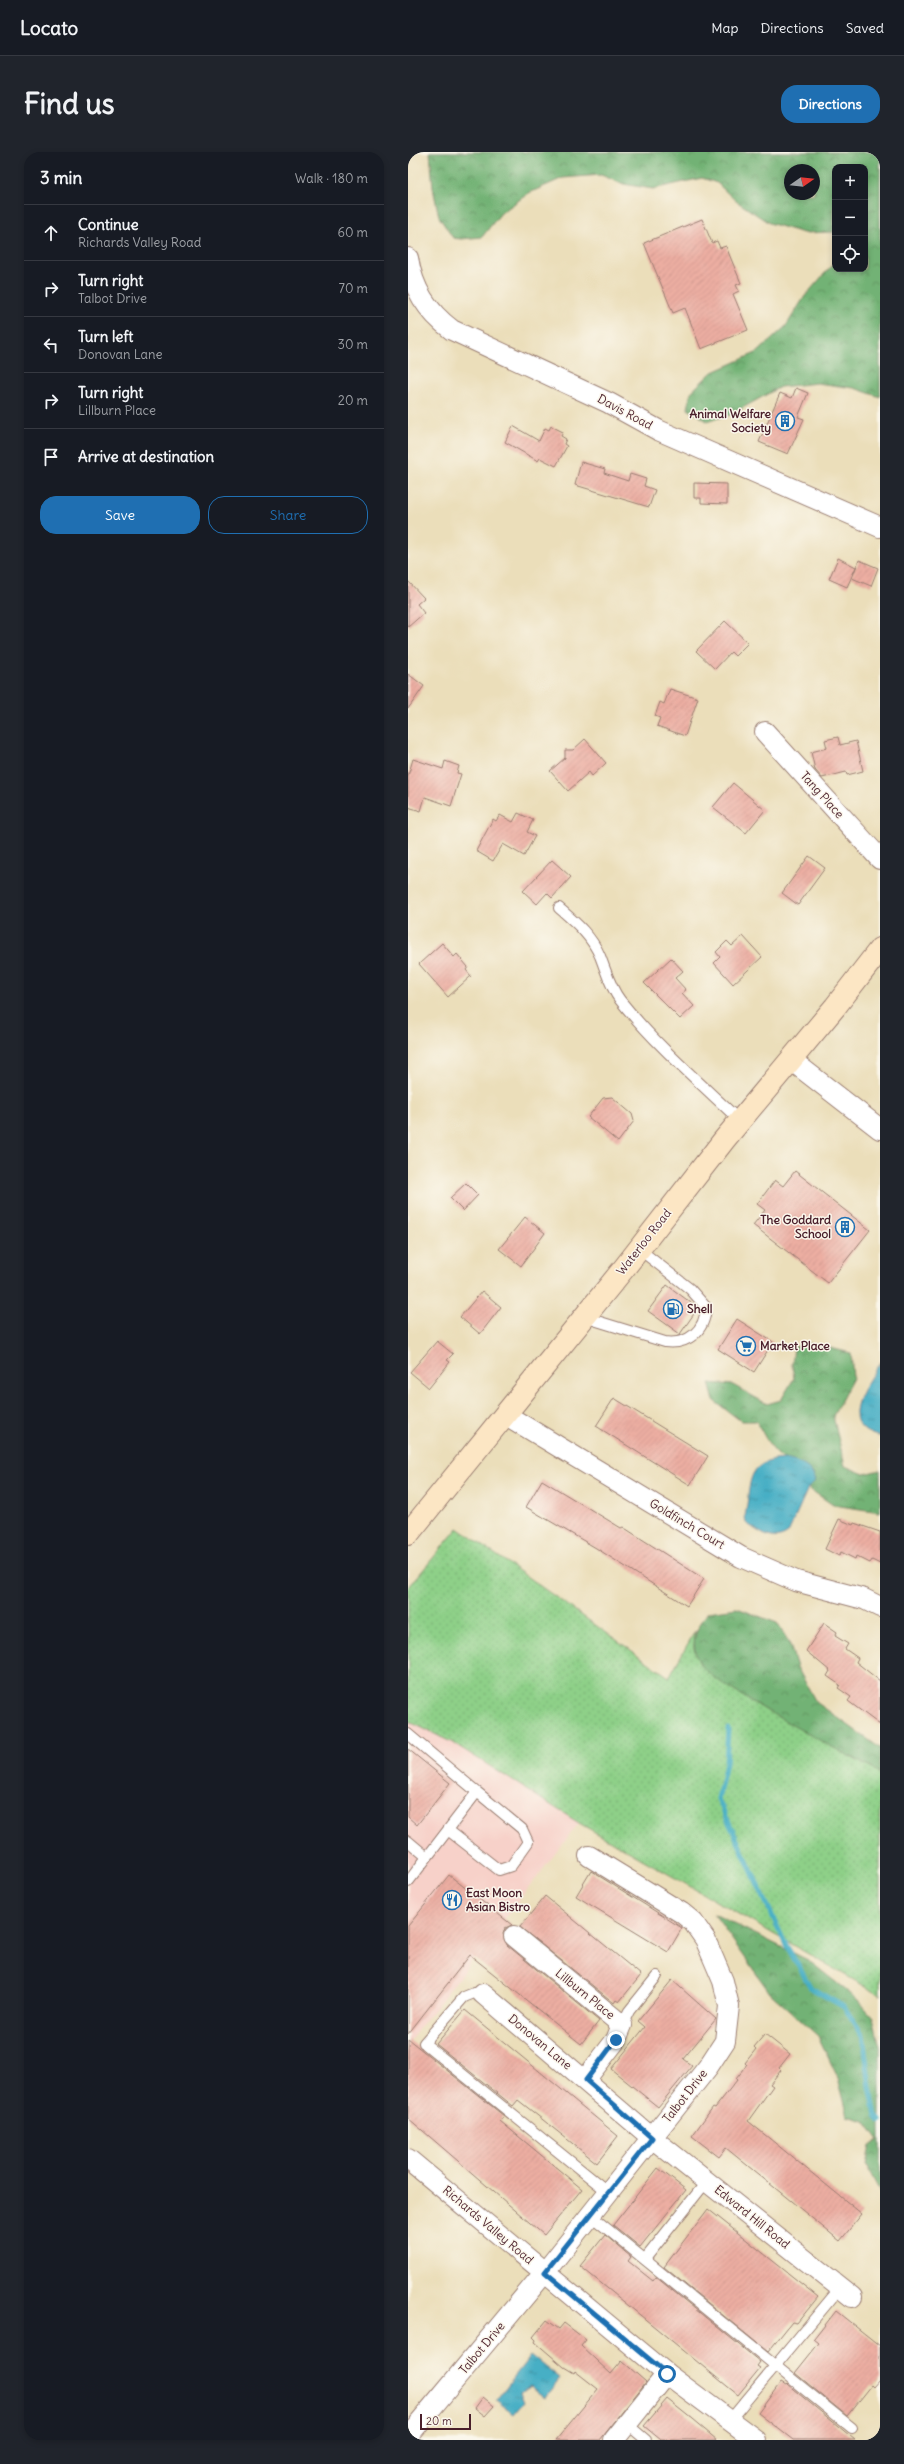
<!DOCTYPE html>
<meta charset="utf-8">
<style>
:root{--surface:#171b24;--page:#20242c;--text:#f1f3f6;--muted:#9ea1a6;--line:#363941;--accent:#1f6fb2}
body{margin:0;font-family:Delius,sans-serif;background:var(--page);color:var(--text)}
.controls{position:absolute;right:12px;top:12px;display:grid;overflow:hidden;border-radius:8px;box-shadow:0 2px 6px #0003}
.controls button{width:36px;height:36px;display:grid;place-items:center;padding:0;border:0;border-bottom:1px solid var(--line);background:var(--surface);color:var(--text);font:20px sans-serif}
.compass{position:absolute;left:376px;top:12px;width:36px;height:36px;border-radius:50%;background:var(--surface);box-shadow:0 2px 6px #0003;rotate:76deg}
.scale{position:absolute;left:12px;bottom:10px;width:51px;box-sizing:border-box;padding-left:4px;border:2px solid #4a1f2b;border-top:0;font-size:11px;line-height:14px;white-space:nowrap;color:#4a1f2b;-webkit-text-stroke:3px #fbf7ec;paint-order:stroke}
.stop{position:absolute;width:12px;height:12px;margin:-9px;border:3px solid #1f6fb2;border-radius:50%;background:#fff}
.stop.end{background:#1f6fb2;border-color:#fff;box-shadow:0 1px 4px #0008}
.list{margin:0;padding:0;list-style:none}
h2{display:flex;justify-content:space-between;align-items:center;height:52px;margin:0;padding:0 16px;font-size:17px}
h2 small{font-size:13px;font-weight:400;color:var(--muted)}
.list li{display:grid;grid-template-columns:26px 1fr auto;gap:12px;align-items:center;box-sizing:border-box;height:56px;padding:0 16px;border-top:1px solid var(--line)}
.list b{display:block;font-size:15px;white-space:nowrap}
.list p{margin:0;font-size:13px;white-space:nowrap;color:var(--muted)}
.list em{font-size:13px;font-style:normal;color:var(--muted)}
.actions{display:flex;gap:8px;padding:12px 16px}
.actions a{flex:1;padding:9px 0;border:1px solid var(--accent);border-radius:16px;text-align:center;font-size:14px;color:var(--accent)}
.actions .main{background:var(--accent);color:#fff}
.icon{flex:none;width:22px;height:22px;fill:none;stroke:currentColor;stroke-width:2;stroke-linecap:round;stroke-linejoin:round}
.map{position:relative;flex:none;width:472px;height:2288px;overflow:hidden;border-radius:16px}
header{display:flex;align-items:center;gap:24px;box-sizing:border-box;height:56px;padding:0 20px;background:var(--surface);border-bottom:1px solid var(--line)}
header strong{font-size:19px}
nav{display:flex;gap:22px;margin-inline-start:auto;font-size:14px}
.intro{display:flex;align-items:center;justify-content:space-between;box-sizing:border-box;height:96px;padding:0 24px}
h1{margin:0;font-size:28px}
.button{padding:10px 18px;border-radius:16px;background:var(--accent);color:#fff;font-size:14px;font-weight:700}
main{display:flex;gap:24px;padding:0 24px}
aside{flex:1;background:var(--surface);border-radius:16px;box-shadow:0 2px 6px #0003}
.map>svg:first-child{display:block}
</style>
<header>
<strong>Locato</strong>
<nav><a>Map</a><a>Directions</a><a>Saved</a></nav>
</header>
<div class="intro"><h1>Find us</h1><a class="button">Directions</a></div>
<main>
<aside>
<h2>3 min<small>Walk · 180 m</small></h2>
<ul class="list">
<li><svg class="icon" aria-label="ahead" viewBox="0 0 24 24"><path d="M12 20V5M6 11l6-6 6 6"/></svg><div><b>Continue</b><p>Richards Valley Road</p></div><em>60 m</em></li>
<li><svg class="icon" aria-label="right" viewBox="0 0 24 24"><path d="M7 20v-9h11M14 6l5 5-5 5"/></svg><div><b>Turn right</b><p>Talbot Drive</p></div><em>70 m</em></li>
<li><svg class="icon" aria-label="left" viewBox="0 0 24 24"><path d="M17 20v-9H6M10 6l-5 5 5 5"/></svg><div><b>Turn left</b><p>Donovan Lane</p></div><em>30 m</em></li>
<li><svg class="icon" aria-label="right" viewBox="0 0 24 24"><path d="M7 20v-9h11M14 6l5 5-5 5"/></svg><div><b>Turn right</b><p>Lillburn Place</p></div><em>20 m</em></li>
<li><svg class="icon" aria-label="arrive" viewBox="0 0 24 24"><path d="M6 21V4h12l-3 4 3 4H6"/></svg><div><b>Arrive at destination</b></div></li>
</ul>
<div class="actions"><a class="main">Save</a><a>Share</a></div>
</aside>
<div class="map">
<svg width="472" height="2288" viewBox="0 0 472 2288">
<defs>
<pattern id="grass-dots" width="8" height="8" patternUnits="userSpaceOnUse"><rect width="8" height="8" fill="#8ed088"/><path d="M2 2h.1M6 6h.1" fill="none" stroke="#7cb276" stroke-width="1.8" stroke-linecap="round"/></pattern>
<pattern id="forest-crowns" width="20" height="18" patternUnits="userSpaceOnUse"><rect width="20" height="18" fill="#72b274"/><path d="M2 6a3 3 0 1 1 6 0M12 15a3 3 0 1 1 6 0" fill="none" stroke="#60905f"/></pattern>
<pattern id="water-ripples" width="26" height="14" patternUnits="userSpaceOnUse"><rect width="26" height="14" fill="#46afc5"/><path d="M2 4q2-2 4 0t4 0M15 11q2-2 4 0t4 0" fill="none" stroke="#3c8ea0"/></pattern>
<pattern id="building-hatch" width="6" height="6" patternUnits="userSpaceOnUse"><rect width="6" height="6" fill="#ecaea2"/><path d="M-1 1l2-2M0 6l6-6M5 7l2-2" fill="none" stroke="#cc958c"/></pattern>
</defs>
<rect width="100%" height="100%" fill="#fbf7ec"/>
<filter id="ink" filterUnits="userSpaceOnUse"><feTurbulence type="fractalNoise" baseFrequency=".025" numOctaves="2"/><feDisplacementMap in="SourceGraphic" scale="8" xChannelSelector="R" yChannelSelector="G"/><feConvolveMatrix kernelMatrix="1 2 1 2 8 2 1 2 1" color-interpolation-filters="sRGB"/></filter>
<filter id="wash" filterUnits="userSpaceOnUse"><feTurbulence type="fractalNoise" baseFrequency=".012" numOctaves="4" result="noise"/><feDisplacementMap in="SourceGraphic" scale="16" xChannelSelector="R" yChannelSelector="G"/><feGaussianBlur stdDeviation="0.9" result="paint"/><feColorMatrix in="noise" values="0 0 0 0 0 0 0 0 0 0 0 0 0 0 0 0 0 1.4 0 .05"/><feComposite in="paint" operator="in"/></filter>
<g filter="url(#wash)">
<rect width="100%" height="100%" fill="#ebdeba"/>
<path fill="#f7d1c9" d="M 0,1569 L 47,1592 L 171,1671 L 0,1891 Z"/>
<path fill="url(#grass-dots)" stroke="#6c785a" d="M 50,1376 L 261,1525 L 287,1479 L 286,1497 L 320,1535 L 472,1621 L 472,1843 L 171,1671 L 47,1592 L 0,1569 L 0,1436 Z"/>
<path fill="url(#forest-crowns)" stroke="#5e6850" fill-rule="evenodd" d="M 22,0 L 472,0 L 472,245 L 446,236 L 409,231 L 372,235 L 322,263 L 299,269 L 280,257 L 283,240 L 303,221 L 350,200 L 378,174 L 397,144 L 424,113 L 427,112 L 427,117 L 457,117 L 457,15 L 427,15 L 426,80 L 395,81 L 361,71 L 328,49 L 309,31 L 294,26 L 245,37 L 215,32 L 193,23 L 155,26 L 121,41 L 93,61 L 74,85 L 53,87 L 45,86 L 31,65 L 25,36 ZM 382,18 L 406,18 L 406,42 L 382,42 Z
M 401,1191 L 443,1201 L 445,1226 L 425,1264 L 437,1314 L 456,1322 L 472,1318 L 472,1360 L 425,1353 L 400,1336 L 406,1323 C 393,1308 390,1314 376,1307 C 363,1300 356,1282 348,1269 L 333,1269 L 306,1249 L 301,1231 L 325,1233 L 359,1252 L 373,1248 L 386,1226 L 384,1213 L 386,1195 Z
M 329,1456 L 369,1471 L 381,1490 L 389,1515 L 408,1550 L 472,1596 L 472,1621 C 444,1605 302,1532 292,1512 C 281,1490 287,1479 300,1460 Z
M 306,1762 L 400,1808 L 449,1847 L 465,1865 L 472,1895 L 472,2040 L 458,2013 L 462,1994 L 471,1988 L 457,1969 L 440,1964 L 430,1926 L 410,1884 L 362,1841 Z"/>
<path fill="url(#water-ripples)" stroke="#486778" d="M 472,1210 L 472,1285 C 467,1283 459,1281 455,1277 C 435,1260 463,1226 472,1210 Z
M 377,1307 C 390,1310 405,1314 407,1329 L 400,1336 L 380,1381 C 365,1392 352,1380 338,1371 L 337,1364 C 344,1333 335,1309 377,1307 Z
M 123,2203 L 152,2226 L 137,2245 L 122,2233 L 112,2240 L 116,2250 L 106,2262 L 88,2248 Z"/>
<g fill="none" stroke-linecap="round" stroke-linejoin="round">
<path stroke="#46afc5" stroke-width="5" d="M 320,1577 L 318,1611 L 310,1647 L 377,1791 L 403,1836 L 436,1855 L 455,1883 L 462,1935 L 468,1963 L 472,1969"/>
</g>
<g id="blocks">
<path fill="url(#building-hatch)" d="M 294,67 L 304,91 L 309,89 L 312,96 L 318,94 L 321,102 L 333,131 L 328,133 L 331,139 L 325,142 L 340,178 L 293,197 L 277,156 L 265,161 L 236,91 Z
M 388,236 L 400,241 L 390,265 L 396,267 L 380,302 L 351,290 L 372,241 L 384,246 Z
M 105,274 L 131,289 L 137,276 L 141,278 L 143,274 L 155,280 L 153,284 L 158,287 L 156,292 L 159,294 L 148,314 L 132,306 L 130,309 L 97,290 Z
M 173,310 L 197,317 L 196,321 L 220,329 L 222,322 L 238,327 L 236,334 L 247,338 L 241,355 L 167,333 Z
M 286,331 L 319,332 L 319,352 L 293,351 L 293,346 L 286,346 Z
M 430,406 L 448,415 L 439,435 L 421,427 Z
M 451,408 L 470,416 L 463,434 L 444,426 Z
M 0,429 L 16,446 L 9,452 L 16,461 L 0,475 Z
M 317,469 L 340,491 L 327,504 L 323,500 L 307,517 L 288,499 Z
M 0,522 L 16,534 L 0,557 Z
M 262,537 L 290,546 L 277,584 L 249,574 L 252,566 L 247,564 L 252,550 L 256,552 Z
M 430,585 L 432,593 L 448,589 L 455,619 L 439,623 L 438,620 L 414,626 L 407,618 L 403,600 L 419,596 L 417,588 Z
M 177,587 L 198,611 L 184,624 L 181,620 L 160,639 L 142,619 L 157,606 L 157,598 L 165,598 Z
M 5,607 L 35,617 L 37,609 L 51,614 L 49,621 L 53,622 L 43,654 L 17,645 L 13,659 L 0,655 L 0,624 Z
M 325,631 L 357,658 L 338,681 L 305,655 Z
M 110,661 L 125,668 L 119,680 L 127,684 L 116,704 L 95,692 L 85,709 L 68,699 L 85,667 L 88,669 L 92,663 L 105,670 Z
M 401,704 L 417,716 L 390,753 L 374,741 Z
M 144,708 L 163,725 L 144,746 L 139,741 L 129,752 L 115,739 Z
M 335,784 L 354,805 L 325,832 L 306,811 L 312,805 L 308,800 L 319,789 L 324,794 Z
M 34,791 L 46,805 L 49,802 L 60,815 L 58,818 L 63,824 L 40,845 L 11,812 Z
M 263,806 L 275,819 L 267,826 L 278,838 L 274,841 L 286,854 L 272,867 L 236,831 Z
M 204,945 L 224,962 L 226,969 L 210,990 L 180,965 L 195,946 Z
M 387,1019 L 462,1078 L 420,1131 L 345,1073 L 357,1058 L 349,1052 L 367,1028 L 375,1034 Z
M 58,1031 L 70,1043 L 55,1059 L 42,1046 Z
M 117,1065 L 137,1081 L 113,1114 L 91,1097 Z
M 259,1133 L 290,1156 L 272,1182 L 240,1159 Z
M 74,1139 L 93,1155 L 72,1182 L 52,1165 Z
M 329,1167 L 365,1190 L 346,1220 L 310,1197 Z
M 29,1189 L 45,1202 L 39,1208 L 42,1210 L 21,1236 L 2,1220 Z
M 206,1246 L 300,1304 L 282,1333 L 188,1274 Z
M 134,1328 L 213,1376 L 215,1375 L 296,1427 L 279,1454 L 188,1396 L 118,1355 Z
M 431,1367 L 445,1373 L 446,1371 L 472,1380 L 472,1412 L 464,1408 L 462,1411 L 448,1404 L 447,1407 L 433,1400 L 431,1404 L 417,1397 Z
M 416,1471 L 429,1480 L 427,1484 L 440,1492 L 437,1497 L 450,1506 L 448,1510 L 472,1529 L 472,1573 L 440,1549 L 443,1545 L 430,1536 L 432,1533 L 419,1524 L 422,1519 L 398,1499 Z
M 0,1597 L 42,1631 L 9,1673 L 0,1665 Z
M 183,1719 L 274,1776 L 260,1800 L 168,1744 Z
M 41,1723 L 104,1773 L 97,1776 L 95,1782 L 99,1793 L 191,1869 L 173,1892 L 62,1803 L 0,1882 L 0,1774 Z
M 137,1744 L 233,1823 L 211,1850 L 208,1848 L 206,1851 L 112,1775 Z
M 264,1828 L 308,1867 L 275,1907 L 284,1914 L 250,1955 L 203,1917 L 237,1875 L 230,1869 Z
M 57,1858 L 210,1984 L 189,2011 L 110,1948 L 105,1954 L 28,1892 Z
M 357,1882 L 382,1902 L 371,1916 L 373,1918 L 362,1932 L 365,1934 L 340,1969 L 454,2062 L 432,2089 L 318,1996 L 311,2005 L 284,1984 L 305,1955 L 307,1956 L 329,1928 L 328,1927 L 339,1913 L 337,1911 L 348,1897 L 346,1895 Z
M 0,1887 L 96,1964 L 92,1969 L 174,2037 L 136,2083 L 0,1966 Z
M 250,2016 L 278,2038 L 232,2095 L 205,2073 Z
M 300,2057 L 410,2145 L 389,2171 L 384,2170 L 360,2200 L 256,2115 Z
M 197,2083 L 223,2105 L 220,2109 L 245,2129 L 248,2125 L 352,2210 L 349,2214 L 352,2216 L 330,2243 L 172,2114 Z
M 428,2159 L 472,2194 L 472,2228 L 466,2235 L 464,2233 L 439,2264 L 387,2221 L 411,2191 L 406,2187 Z
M 139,2168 L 151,2177 L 156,2171 L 178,2188 L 173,2194 L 203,2222 L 214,2209 L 238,2230 L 192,2288 L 148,2288 L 190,2237 L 167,2219 L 166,2221 L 156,2215 L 127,2190 L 128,2188 L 125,2185 Z
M 373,2230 L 378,2233 L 379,2232 L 447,2288 L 385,2288 L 350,2261 Z
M 75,2245 L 86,2254 L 77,2264 L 67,2256 Z
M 259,2247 L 284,2267 L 309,2288 L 253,2288 L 236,2274 Z"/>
</g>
</g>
<g filter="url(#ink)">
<use href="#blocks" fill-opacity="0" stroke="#9a7e72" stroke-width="1"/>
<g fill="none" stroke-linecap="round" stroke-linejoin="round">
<g stroke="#9a7e72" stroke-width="12">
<path id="lane" d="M 151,756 C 167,770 183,783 192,804 C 198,819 202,835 212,848 C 247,892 291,930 332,969
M 176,1165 L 257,1190 C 280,1193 297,1179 298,1155 L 282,1137 L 231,1097
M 0,1582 L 69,1640
M 0,1689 L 19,1705
M 0,1730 L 69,1640 L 114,1677 L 120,1690 L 103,1714 L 91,1718 L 40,1678
M 75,1842 L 66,1841 L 56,1845 L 16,1891 L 200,2040
M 214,1873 L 221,1859 L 249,1824
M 182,2063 L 444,2276
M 237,2107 L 299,2029
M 322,2268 L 432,2136
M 219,2272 L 238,2288"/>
</g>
<g stroke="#9a7e72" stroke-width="22">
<path id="street" d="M 0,106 C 5,137 19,159 44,178 L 201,251 L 250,278 L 472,375
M 357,580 L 472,707
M 383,908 L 472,977
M 98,1263 L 333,1405 L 388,1429 L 456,1447 L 472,1455
M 106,1784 L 214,1873 L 208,1888 L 177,1928
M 75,1842 L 244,1986 L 444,2145
M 0,2007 L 259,2222 L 348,2288
M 0,2284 L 137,2120 L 300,1915 L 317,1889 L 321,1854 L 315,1829 L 297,1787 L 285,1770 L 274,1761 L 181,1704
M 206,2288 L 259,2222"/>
</g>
<g stroke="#9a7e72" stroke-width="24">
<path id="secondary" d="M 0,1382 L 217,1115 L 316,988 L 427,855 L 472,797"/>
</g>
<use href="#lane" stroke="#fff" stroke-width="10"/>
<use href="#street" stroke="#fff" stroke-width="20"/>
<use href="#secondary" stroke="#fce6c4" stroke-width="22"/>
</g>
</g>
<g fill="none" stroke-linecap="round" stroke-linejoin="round" filter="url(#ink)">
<path stroke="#1f6fb2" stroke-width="5" d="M 208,1888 L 178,1928 L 244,1986 L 137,2120 L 259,2222"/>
</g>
<defs>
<g id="building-ring" transform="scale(1)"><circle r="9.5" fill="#fbf7ec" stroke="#1f6fb2" stroke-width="1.5"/><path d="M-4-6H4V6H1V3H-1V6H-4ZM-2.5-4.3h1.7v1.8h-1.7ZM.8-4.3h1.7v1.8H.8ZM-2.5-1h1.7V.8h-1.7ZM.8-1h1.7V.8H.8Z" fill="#1f6fb2"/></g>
<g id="fuel-ring" transform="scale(1)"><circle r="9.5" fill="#fbf7ec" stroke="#1f6fb2" stroke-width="1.5"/><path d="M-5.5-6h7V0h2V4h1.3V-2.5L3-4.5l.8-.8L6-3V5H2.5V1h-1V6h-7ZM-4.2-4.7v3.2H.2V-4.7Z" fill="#1f6fb2"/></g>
<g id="supermarket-ring" transform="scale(1)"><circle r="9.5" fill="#fbf7ec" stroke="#1f6fb2" stroke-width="1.5"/><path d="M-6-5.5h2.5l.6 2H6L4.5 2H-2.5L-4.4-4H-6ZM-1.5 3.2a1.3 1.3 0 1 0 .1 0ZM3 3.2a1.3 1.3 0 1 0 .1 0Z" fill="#1f6fb2"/></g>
<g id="restaurant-ring" transform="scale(1)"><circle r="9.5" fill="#fbf7ec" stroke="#1f6fb2" stroke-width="1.5"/><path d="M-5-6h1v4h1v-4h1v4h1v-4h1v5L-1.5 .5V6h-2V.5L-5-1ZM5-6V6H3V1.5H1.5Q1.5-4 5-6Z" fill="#1f6fb2"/></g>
</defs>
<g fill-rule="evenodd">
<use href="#building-ring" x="377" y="269"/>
<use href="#building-ring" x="437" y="1075"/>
<use href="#fuel-ring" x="265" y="1157"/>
<use href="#supermarket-ring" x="338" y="1194"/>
<use href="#restaurant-ring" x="44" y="1748"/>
</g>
<g text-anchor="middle" stroke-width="3" stroke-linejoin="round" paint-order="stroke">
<g font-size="12" fill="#4a1f2b" stroke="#fbf7ec">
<text transform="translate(217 260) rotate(28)" y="4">Davis Road</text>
<text transform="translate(414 643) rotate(48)" y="4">Tang Place</text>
<text transform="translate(236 1090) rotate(-52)" y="4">Waterloo Road</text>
<text transform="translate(279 1372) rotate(31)" y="4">Goldfinch Court</text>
<text transform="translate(177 1842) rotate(39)" y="4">Lillburn Place</text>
<text transform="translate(132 1890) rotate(40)" y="4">Donovan Lane</text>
<text transform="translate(277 1944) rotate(-52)" y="4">Talbot Drive</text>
<text transform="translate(344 2065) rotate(39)" y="4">Edward Hill Road</text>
<text transform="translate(80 2073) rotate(40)" y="4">Richards Valley Road</text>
<text transform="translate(74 2196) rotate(-50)" y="4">Talbot Drive</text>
</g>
<g font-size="12" font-weight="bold" fill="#4a1f2b" stroke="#fbf7ec" text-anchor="start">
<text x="363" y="266" text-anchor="end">Animal Welfare<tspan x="363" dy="14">Society</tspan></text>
<text x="423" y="1072" text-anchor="end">The Goddard<tspan x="423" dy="14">School</tspan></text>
<text x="279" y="1161">Shell</text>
<text x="352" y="1198">Market Place</text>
<text x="58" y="1745">East Moon<tspan x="58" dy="14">Asian Bistro</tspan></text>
</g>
</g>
</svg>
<div class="controls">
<button>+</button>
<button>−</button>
<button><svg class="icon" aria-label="locate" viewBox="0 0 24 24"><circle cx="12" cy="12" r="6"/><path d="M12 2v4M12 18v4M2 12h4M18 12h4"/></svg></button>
</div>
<svg class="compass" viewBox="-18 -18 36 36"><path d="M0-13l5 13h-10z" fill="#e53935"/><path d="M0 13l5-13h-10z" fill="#9ea1a6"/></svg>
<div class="scale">20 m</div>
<div class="stop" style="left:259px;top:2222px"></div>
<div class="stop end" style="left:208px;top:1888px"></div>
</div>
</main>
